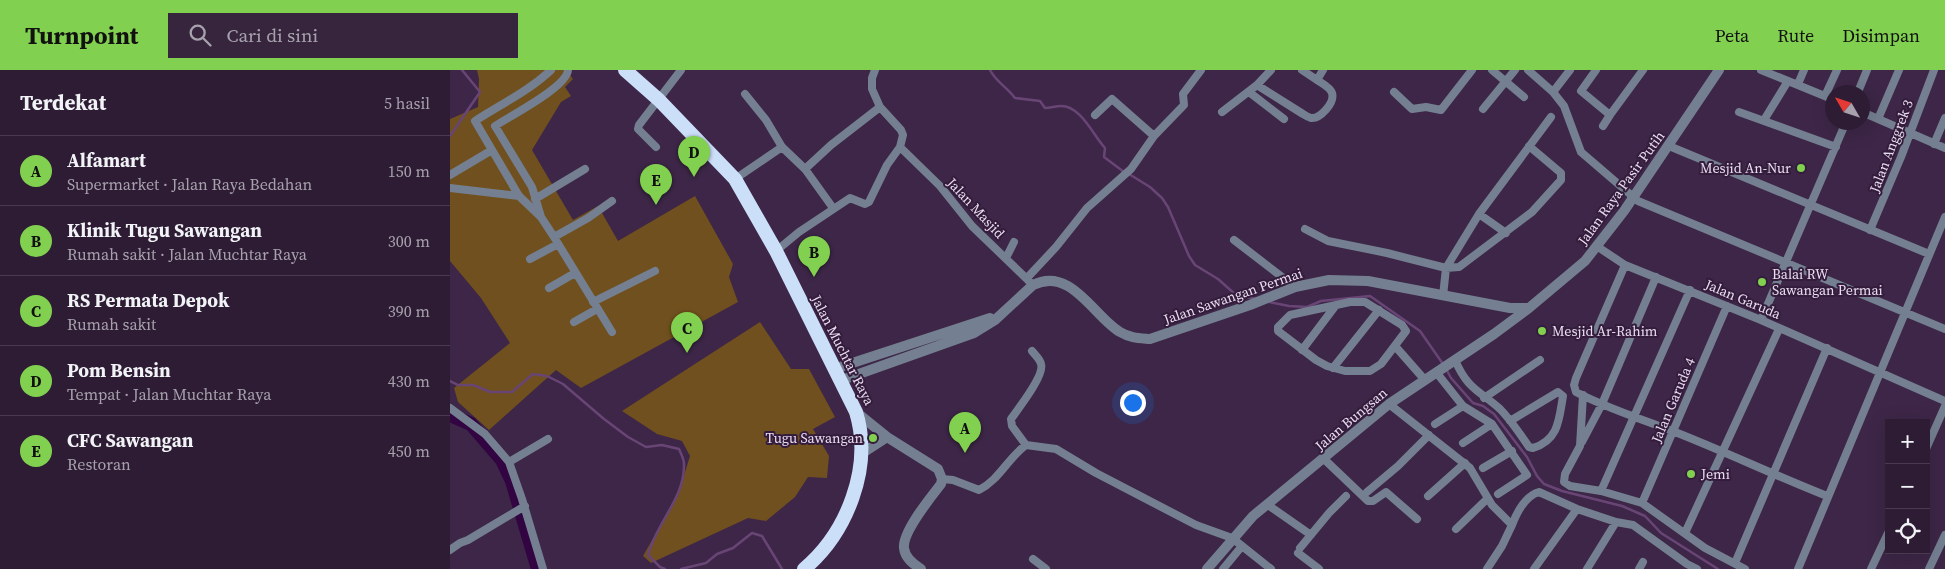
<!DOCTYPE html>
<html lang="id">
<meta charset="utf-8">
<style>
:root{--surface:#2e1c35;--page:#36253d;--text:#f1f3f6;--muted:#a7a1ad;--line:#493a50;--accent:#82d04f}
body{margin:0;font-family:"Source Serif 4",serif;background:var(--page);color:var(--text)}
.controls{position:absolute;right:15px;bottom:15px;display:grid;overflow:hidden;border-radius:0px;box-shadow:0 5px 20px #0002}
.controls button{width:45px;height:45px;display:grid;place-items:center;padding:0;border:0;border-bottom:1px solid var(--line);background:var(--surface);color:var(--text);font:25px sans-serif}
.compass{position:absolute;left:1375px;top:15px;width:45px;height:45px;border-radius:50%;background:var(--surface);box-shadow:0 5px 20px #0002;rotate:309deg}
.you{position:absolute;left:682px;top:332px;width:18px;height:18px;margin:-12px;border:4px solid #fff;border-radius:50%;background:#1a73e8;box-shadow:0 0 0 8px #1a73e833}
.badge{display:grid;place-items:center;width:32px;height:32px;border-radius:50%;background:var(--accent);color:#111;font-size:16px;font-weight:700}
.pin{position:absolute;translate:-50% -41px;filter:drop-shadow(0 1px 2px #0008)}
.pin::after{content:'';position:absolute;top:26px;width:18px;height:15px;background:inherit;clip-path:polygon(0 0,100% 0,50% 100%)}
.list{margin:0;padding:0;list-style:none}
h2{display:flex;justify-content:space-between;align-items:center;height:65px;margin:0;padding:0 20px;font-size:21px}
h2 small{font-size:16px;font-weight:400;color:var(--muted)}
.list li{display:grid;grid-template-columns:32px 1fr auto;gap:15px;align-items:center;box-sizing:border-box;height:70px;padding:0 20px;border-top:1px solid var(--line)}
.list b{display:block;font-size:19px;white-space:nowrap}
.list p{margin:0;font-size:16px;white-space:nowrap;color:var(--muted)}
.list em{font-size:16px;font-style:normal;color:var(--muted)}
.icon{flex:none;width:28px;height:28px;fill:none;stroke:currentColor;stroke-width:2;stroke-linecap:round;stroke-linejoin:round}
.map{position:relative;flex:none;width:1495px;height:499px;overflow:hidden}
header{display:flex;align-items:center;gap:30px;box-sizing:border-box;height:70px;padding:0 25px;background:var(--accent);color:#111}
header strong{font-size:24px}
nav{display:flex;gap:28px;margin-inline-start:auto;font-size:18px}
.search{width:350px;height:45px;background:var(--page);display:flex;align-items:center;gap:12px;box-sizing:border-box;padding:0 18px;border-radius:0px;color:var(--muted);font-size:19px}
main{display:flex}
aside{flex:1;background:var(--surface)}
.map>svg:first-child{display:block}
</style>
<header>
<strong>Turnpoint</strong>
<div class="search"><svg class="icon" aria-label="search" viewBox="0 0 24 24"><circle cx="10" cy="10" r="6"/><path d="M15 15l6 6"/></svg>Cari di sini</div>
<nav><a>Peta</a><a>Rute</a><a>Disimpan</a></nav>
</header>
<main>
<aside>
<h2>Terdekat<small>5 hasil</small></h2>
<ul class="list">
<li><span class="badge">A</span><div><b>Alfamart</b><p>Supermarket · Jalan Raya Bedahan</p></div><em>150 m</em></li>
<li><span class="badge">B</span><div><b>Klinik Tugu Sawangan</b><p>Rumah sakit · Jalan Muchtar Raya</p></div><em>300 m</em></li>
<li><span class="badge">C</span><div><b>RS Permata Depok</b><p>Rumah sakit</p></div><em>390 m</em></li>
<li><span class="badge">D</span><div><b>Pom Bensin</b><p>Tempat · Jalan Muchtar Raya</p></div><em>430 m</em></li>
<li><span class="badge">E</span><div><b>CFC Sawangan</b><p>Restoran</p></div><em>450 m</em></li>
</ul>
</aside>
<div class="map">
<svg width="1495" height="499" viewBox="0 0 1495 499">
<rect width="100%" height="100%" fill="#3d2647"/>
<path fill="#70501e" d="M 27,0 L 116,0 L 123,9 L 115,17 L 121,26 L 111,32 L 82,80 L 123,150 L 148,136 L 168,171 L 245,126 L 283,194 L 279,207 L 288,232 L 131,318 L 106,300 L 39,360 L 8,332 L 4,318 L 60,273 L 31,228 L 0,191 L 0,49 L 28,37 L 29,9 Z
M 310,252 L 341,299 L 359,299 L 385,347 L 363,359 L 379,386 L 377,408 L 358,407 L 345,427 L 316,451 L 298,448 L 201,493 L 193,486 L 228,425 L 240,386 L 232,371 L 207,364 L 172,341 Z"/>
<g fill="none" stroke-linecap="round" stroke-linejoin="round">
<path stroke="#694576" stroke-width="2.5" d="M 540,0 C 546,12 557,17 565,28 L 590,31 L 595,38 C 600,38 606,36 611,36 C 631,36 643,65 655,78 L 654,87 L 674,102
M 0,66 L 30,22 L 12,0
M 679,104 L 700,117 L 712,128 L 718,137 L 739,186 L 745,195 L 768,209 L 786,225 L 806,229
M 819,232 L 839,236 L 857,237 L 871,231 L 920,226 L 970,261 L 993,294
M 996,299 L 1001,308 L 1023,333 L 1033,336 L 1044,344 L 1077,387 L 1087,406 L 1094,414 L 1112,421 L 1172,436 L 1195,446 L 1211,463 L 1268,499
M 0,311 L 8,315 L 23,315 L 40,322 L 62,322 L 83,304 L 97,306 L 113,314 L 154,349 L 178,367 L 196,377 L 212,375 L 229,379 C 231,384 234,389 234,394 C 235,428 206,453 198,485 L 210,497 L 215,499
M 231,499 L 256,493 L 267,484 L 283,478 L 302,463 L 312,466 L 332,499"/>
<path stroke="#320442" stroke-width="14" d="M 0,345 L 21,354 L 52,390 L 62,411 L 88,499"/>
<path stroke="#748091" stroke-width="8" d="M 101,0 C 79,21 51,34 25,51 L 69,126 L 91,147 L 82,117 L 45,56 C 60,46 117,17 118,0
M 852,0 L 867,10
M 1042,0 L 1074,27
M 1078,0 L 1103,22 L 1114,36 L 1131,82 L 1188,131 L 1495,259
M 1146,0 L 1131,21 L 1160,45 L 1193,0
M 1311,0 L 1382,29
M 1348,14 L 1354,0
M 807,15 L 821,0
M 799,22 L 834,49
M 944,22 L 962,39 L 976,37 L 991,40 L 1022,0
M 1103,22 L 1120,0
M 1408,22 L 1417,0
M 295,24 L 316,50 L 332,77 L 355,99 L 383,138
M 1375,26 L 1387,0
M 1033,39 L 1065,0
M 772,42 L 807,15 L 853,44 C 856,46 858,47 861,48 C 870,49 885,33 882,23 C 880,17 871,13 867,10 L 873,0
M 1289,42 L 1386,77
M 1412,42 L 1495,78
M 645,45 L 662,29 L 704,66
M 1428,49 L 1449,0
M 1314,50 L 1338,11
M 1153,56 L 1160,45
M 1484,74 L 1495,48
M 1219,76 L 1479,184
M 206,77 L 188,59 L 189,55 L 231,0
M 450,77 L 490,116 L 522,156 L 580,212
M 355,99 L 381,75 L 430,37
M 0,105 L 42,80
M 285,109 L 332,77
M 0,118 L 69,126
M 85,129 L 135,99
M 162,131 L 138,148 L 104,167 L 162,262
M 1029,144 L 1056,163
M 91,147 L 104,167
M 855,159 L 878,171 L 937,183 L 996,198 L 1009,197 L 1082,142 L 1111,110 L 1111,103 L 1079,76
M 1420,160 L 1451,87 L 1484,0
M 784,170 L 845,217
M 1148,177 L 1175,195 L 1311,250 L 1495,331
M 326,181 L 349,162 L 400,128 L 415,134 L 419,132 L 437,95 L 450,77 L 453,65 L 451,60 L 430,37 L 422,19 L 422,8 L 425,0
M 556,188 L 564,172
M 80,189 L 108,174
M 1175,195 L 1126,308 L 1124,315 L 1126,322 C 1158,339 1192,349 1225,362 C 1276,382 1326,406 1377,426
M 577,208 L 606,177 L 637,138 L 681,99 L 704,66 L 734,35 L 733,24 L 751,0
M 99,218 L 125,203
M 993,226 L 996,198 L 1029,144 L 1101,47
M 143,232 L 205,201
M 900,232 L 915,232 L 952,255 L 956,261 L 931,294 L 920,301 L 895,301 L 877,296 L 866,290 L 828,261 L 828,257 L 840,245 Z
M 1311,250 L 1396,52
M 124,252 L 147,239
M 945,276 L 974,309
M 852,280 L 886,235
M 1005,290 C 1018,320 1029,320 1050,339 C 1061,350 1070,364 1079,377 L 1083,378 C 1109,370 1109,349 1113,326 L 1108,322 L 1060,351
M 883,298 L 929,240
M 986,302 L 1013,336 L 1042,354 L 1077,405 L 1048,424
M 1133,325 L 1130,376 L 1115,404 L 1114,412 L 1120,416 L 1151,421 L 1192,433 L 1255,478 L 1295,499
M 1034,328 L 1090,290
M 939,334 L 1020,398 L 1042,435 L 1062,455 C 1067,442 1075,426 1089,422 L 1127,439 L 1166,452 L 1183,455 L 1237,494 L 1247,499
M 0,338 L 35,364 L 59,392 L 72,429 L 93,499
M 985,354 L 1013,336
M 1132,372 L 1152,334 L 1206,207
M 1013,373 L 1042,354
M 576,375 L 562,356 L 561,349 C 568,339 595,305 591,294 C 590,289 585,285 582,281
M 1476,379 L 1495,336
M 874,389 L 918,431 L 923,431 L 936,422 L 967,449
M 59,392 L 98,369
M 1033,398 L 1062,381
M 492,409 L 503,410 L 529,420 C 549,410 558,388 576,375 L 606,379 L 646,403 L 746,455 L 782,468 L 821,499
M 1151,421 L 1240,220
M 917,422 L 948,396 L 979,365
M 978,426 L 1015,393
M 1192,433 L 1277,236
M 818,435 L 861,465
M 1006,459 L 1037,429
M 1235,463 L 1329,259
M 850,478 L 879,443 L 896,426
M 0,480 L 10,473 L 18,470 L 75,436
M 848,483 L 869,499
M 583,489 L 596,499
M 1285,493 L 1377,278
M 773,499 L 792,476
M 1037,499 L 1052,476 L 1062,455
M 1084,499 L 1127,439
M 1137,499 L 1166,452
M 1189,499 L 1193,492
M 1348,499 L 1495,147
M 1421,499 L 1439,461
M 1479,499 L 1495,465"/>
<path stroke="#748091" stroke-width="10" d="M 384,299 L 540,248
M 392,310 L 524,263 L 545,250 L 583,215 C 621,196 644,247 670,262 C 680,268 689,268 700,269 L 800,235 L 845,217 L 879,210 L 918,211 L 1060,238 L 1079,238
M 406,342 L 437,367 L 488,399 L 492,409 L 491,414 C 481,427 452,462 454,478 C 455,488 463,494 471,499
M 411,384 L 437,367
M 757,499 L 803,446 L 939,334 L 1044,264 L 1079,238 L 1135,191 L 1174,141 L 1269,0"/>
<path stroke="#ccdff8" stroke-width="14" d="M 175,0 L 209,30 L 285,109 L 326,181 L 406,342 C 423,397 397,463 354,499"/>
</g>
<g fill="#82d04f" stroke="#331c3c" stroke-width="2">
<circle cx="1351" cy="98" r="5"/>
<circle cx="1312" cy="212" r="5"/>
<circle cx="1092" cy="261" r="5"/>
<circle cx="423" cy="368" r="5"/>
<circle cx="1241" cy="404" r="5"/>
</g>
<g text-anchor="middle" stroke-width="4" stroke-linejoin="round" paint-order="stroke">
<g font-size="14" fill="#eadcf1" stroke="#331c3c">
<text transform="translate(1441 76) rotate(-69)" y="5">Jalan Anggrek 3</text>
<text transform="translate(1171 118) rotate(-54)" y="5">Jalan Raya Pasir Putih</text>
<text transform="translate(526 138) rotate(47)" y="5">Jalan Masjid</text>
<text transform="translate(783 226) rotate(-19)" y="5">Jalan Sawangan Permai</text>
<text transform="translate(1293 229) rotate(23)" y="5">Jalan Garuda</text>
<text transform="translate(393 280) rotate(63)" y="5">Jalan Muchtar Raya</text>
<text transform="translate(1223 330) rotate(-67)" y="5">Jalan Garuda 4</text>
<text transform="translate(901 349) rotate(-40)" y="5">Jalan Bungsan</text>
</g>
<g font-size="14" fill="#eadcf1" stroke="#331c3c" text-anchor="start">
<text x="1341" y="103" text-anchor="end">Mesjid An-Nur</text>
<text x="1322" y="209">Balai RW<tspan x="1322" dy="16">Sawangan Permai</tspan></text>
<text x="1102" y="266">Mesjid Ar-Rahim</text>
<text x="413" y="373" text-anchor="end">Tugu Sawangan</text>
<text x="1251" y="409">Jemi</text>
</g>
</g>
</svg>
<div class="controls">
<button>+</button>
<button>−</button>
<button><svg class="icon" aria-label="locate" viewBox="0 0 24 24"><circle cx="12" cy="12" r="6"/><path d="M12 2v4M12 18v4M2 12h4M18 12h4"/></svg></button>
</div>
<svg class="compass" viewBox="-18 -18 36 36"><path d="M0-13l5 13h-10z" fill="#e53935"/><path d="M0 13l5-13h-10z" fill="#a7a1ad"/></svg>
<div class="you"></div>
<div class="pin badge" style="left:515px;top:383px">A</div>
<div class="pin badge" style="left:364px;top:207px">B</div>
<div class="pin badge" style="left:237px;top:283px">C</div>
<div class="pin badge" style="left:244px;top:107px">D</div>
<div class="pin badge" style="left:206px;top:135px">E</div>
</div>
</main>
